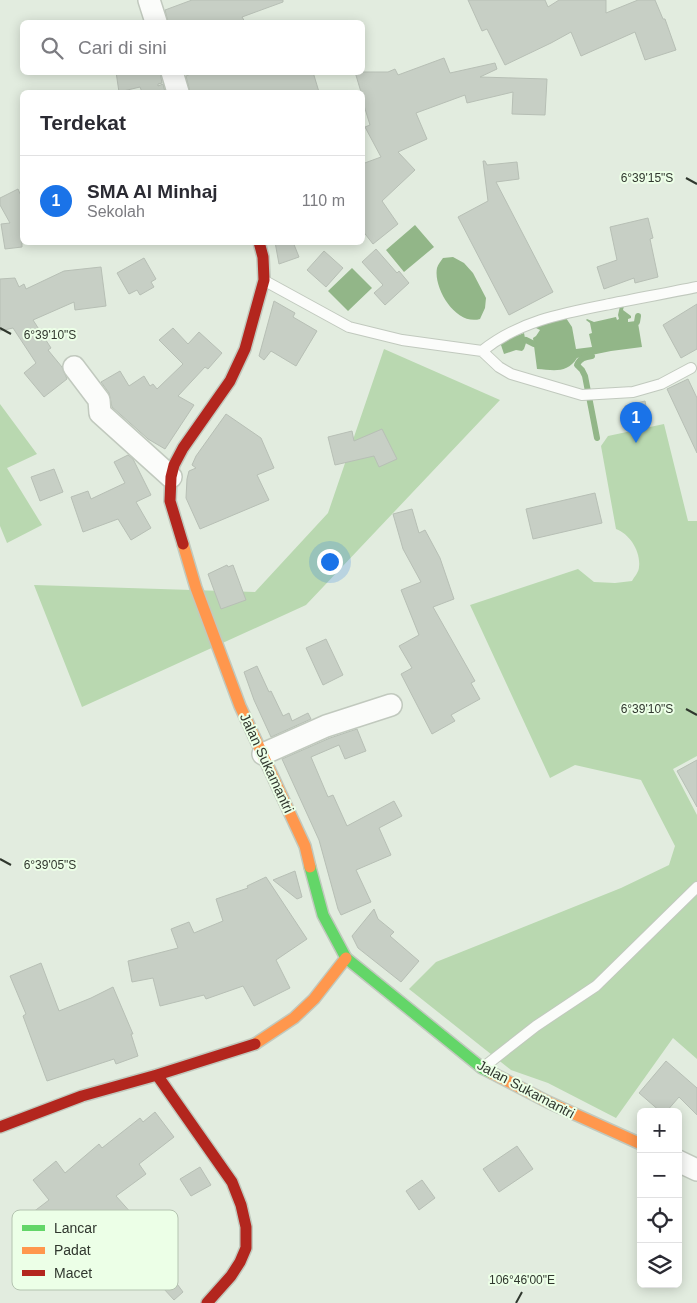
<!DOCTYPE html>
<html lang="id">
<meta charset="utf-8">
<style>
:root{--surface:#fff;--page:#f7f7f7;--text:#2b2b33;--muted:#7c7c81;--line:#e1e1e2;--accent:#1a73e8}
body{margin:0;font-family:Helvetica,sans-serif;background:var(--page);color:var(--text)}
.controls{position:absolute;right:15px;bottom:15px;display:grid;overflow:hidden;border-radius:8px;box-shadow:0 2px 12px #0003}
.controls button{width:45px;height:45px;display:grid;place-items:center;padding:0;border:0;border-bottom:1px solid var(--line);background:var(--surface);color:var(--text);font:25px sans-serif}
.you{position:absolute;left:329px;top:561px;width:18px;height:18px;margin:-12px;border:4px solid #fff;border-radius:50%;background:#1a73e8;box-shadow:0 0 0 8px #1a73e833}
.badge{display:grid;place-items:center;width:32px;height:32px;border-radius:50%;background:var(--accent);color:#fff;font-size:16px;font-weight:700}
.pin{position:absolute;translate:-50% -41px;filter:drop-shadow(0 1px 2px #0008)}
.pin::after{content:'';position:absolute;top:26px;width:18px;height:15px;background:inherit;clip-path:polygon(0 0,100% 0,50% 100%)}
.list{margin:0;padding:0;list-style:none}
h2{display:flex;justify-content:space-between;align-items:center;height:65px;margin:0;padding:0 20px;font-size:21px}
h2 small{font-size:16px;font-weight:400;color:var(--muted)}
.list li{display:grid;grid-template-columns:32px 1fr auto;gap:15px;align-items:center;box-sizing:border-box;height:90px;padding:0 20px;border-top:1px solid var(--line)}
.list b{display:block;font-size:19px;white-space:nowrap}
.list p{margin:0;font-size:16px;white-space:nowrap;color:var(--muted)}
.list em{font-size:16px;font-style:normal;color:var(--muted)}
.icon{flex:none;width:28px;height:28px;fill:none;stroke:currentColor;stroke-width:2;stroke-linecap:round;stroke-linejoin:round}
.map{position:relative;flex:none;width:697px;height:1303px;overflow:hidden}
.search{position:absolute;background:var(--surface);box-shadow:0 2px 12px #0003;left:20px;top:20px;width:345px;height:55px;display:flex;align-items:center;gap:12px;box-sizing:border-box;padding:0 18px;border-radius:8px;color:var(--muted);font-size:19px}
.panel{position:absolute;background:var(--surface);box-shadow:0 2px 12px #0003;left:20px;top:90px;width:345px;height:155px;border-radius:8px}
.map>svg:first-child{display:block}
</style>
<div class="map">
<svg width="697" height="1303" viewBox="0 0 697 1303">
<rect width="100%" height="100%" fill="#e2ecdf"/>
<path fill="#b9d8b0" d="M 384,349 L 500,400 L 306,605 L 82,707 L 34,585 L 255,592 L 328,513 Z
M 0,404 L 37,454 L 7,468 L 42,525 L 7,543 L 0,526 Z
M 664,424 L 688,521 L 697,521 L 697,756 L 673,769 L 697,815 L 697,1059 L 673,1038 L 616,1118 L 548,1083 L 511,1070 L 409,989 L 436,962 L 621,888 L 669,865 L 675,846 L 641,780 L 575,765 L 550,778 L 470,605 L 578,569 L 594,582 L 615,583 L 632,581 C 634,577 639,572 639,567 C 641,552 630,534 616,529 L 601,446 L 608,436 Z"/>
<path fill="#92b688" d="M 415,225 L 434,247 L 404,272 L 386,250 Z
M 453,257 L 464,263 L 473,273 L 486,298 L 485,308 L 480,319 C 456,326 433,288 437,268 C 438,264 441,261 443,258 Z
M 352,268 L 372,288 L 348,311 L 328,291 Z
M 620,306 L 624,306 L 623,310 L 631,316 L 631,318 L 628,319 L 628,322 L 636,321 L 638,323 L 642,347 L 611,351 L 577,358 C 567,374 553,370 537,369 L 533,338 L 536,336 L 540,330 L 536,328 L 542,323 L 566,318 L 572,327 L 576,349 L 592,347 L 589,334 L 592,333 L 590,323 L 586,320 L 587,319 L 594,322 L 616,317 L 617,320 L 619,319 L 618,315 Z
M 524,333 L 526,343 L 524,349 L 522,351 L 516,350 L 504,354 L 500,342 Z"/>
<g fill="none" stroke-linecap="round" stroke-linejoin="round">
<path stroke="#92b688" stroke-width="6" d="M 637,322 L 638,316
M 526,340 L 534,344
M 592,356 C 585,357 580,358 577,365 L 582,370 L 585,376 L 597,438"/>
</g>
<path fill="#c7cfc5" stroke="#b7bfb5" d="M 192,0 L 283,0 L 283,2 L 242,17 L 245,22 L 168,22 L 165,10 Z
M 468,0 L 545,0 L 548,7 L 559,0 L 606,0 L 606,13 L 638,0 L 655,0 L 663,19 L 665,19 L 676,50 L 645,60 L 635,32 L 581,56 L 571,32 L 551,43 L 505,65 L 487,29 L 482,31 Z
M 444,58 L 450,73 L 495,63 L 497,69 L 480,77 L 547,79 L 545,115 L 512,114 L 513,92 L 467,103 L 465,95 L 416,113 L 427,139 L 398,152 L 415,170 L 382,201 L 398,224 L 373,244 L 362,230 L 362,164 L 381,157 L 365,127 L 370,125 L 362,99 L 362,92 L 361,92 L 355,72 L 388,72 L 395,69 L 398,75 Z
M 116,72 L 160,72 L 162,83 L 158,84 L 158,86 L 163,84 L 165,92 L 142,92 L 140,87 L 119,92 Z
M 195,72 L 313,72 L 319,92 L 190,92 L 186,76 Z
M 483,161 L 485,161 L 487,165 L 517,162 L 519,179 L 496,182 L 553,292 L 509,315 L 458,217 L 488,201 Z
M 18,189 L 22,198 L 22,247 L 5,249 L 1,224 L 10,223 L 0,205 L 0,198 Z
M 648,218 L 653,238 L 650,239 L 658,277 L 635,283 L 634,278 L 604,289 L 597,267 L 617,260 L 610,227 Z
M 275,242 L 293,242 L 299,257 L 279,264 Z
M 376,249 L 397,273 L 399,271 L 409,283 L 385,305 L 374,293 L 383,285 L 362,262 Z
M 324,251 L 343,268 L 326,287 L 307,270 Z
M 144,258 L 156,279 L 151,282 L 154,287 L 140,295 L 137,290 L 129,294 L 117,273 Z
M 101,267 L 106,306 L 75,310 L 74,302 L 33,320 L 51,348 L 48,350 L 62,367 L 67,379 L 44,397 L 24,373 L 36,363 L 13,328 L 0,331 L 0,279 L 15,278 L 19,287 L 24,284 L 26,289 L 64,271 Z
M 274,301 L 295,313 L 293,317 L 317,331 L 296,366 L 271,351 L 264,360 L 259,356 Z
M 697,304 L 697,349 L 681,358 L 663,325 Z
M 173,328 L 188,344 L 199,332 L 222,353 L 208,369 L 205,367 L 178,396 L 194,405 L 165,449 L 148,439 L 112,407 L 109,393 L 101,382 L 120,371 L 129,386 L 144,376 L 150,386 L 153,384 L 157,389 L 183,364 L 159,340 Z
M 688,379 L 697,398 L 697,453 L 667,389 Z
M 645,401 L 649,421 L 629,425 L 625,406 Z
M 226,414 L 261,438 L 274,468 L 257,475 L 269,500 L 200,529 L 186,498 L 187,479 L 189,471 L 196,468 L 192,465 L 196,456 Z
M 382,429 L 397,459 L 379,467 L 374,456 L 335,465 L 328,437 L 352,431 L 354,441 Z
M 128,455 L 133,459 L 151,495 L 136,502 L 151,528 L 131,540 L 118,519 L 83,532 L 71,497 L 88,491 L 91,499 L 125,483 L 114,462 Z
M 54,469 L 63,492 L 40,501 L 31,477 Z
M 595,493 L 602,523 L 533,539 L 526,509 Z
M 412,509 L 419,533 L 425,530 L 440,558 L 454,599 L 433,607 L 475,681 L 471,683 L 480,699 L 451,715 L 455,721 L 432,734 L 401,674 L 412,668 L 399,646 L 419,635 L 401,590 L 421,582 L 403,549 L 393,514 Z
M 227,565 L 228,567 L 233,565 L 246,600 L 221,609 L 208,574 Z
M 326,639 L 343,675 L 323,685 L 306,648 Z
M 257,666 L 269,692 L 271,691 L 283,716 L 289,713 L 292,721 L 308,713 L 311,719 L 271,737 L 254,700 L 244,672 Z
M 357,729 L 366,751 L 345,759 L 339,745 L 311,757 L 328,797 L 333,795 L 347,826 L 394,801 L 402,816 L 379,828 L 391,855 L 356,870 L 371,902 L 341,915 L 338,909 L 319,840 L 282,759 L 330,738 Z
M 697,760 L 697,807 L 677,771 Z
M 295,871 L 302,897 L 297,899 L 273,880 Z
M 266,877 L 307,939 L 276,960 L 290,988 L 254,1006 L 243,986 L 206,999 L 204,995 L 160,1006 L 153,978 L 132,982 L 128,961 L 178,948 L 171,929 L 189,922 L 194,933 L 223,921 L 216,899 L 248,888 L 247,886 Z
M 374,909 L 378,919 L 394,932 L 390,936 L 419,961 L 401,982 L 358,948 L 352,936 Z
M 41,963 L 59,1011 L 91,998 L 113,987 L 133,1034 L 131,1034 L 138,1056 L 116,1064 L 114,1059 L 47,1081 L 23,1016 L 26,1014 L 10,976 Z
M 666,1061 L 697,1088 L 697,1115 L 679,1097 L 666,1112 L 661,1112 L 639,1093 Z
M 155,1112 L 174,1137 L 139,1164 L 146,1174 L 116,1196 L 141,1224 L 134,1230 L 161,1263 L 162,1261 L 175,1274 L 172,1277 L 183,1292 L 174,1300 L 143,1266 L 140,1268 L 120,1242 L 113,1248 L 93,1226 L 88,1231 L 84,1226 L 58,1247 L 45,1232 L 38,1238 L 24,1219 L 49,1200 L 33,1180 L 56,1161 L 65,1173 L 99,1144 L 102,1148 L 140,1118 L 143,1122 Z
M 517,1146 L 533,1169 L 499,1192 L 483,1169 Z
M 200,1167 L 211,1185 L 191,1196 L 180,1179 Z
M 422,1180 L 435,1198 L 419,1210 L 406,1191 Z"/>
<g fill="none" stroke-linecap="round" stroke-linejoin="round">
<g stroke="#c1c9be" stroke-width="12">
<path id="lane" d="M 265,281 L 349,327 L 402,340 L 482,351 C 519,321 564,313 610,304 C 639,298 668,293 697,287
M 482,351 L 499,367 L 511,374 L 582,395 L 633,392 L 661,384 L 691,368
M 485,1066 L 536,1026 L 596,986 L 697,887"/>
</g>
<g stroke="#c1c9be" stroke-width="24">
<path id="street" d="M 149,0 L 156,22
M 172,72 L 178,92
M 74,367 L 99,400 L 100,413 L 171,477
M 263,754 L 326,726 L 391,705
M 678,1161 L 697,1170"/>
</g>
<g stroke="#c1c9be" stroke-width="14">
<path id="fast" d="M 310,867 L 323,915 L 346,958 L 482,1068 L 492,1073"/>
</g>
<g stroke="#c1c9be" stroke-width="14">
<path id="slow" d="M 183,544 L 196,588 L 240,706 L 305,846 L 310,867
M 255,1044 L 294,1018 L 314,999 L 346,958
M 492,1073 L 548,1102 L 641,1144"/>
</g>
<g stroke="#c1c9be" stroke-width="14">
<path id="jam" d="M 183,544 L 170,501 L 171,477 L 174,465 L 183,448 L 230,381 L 245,349 L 264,280 L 263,257 L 259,242
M 157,1075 L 232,1182 L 241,1205 L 246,1227 L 246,1248 L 240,1262 L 231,1276 L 207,1303
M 0,1127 L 82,1096 L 157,1075 L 255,1044"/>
</g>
<use href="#lane" stroke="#fbfcfa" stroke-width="10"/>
<use href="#street" stroke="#fbfcfa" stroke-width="21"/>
<use href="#fast" stroke="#63d668" stroke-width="11"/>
<use href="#slow" stroke="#ff974d" stroke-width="11"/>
<use href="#jam" stroke="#b3261e" stroke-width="11"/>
</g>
<path fill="none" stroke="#30372e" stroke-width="2" d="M 686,178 L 697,184M 0,328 L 11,334M 686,709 L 697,715M 0,859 L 11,865M 516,1303 L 522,1292"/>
<g text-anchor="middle" stroke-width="4" stroke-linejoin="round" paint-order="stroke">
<g font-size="14" fill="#30372e" stroke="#ecffe7">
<text transform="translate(267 763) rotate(65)" y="5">Jalan Sukamantri</text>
<text transform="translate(526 1089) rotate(28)" y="5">Jalan Sukamantri</text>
</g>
</g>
<rect x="12" y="1210" width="166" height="80" rx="8" fill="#ecffe7" stroke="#b4c3b0" stroke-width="1"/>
<rect x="22" y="1225" width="23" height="6" fill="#63d668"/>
<rect x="22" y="1247" width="23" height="7" fill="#ff974d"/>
<rect x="22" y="1270" width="23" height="6" fill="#b3261e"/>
<g font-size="14" fill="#30372e">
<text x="54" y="1233">Lancar</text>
<text x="54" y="1255">Padat</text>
<text x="54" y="1278">Macet</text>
</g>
<g font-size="12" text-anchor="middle" fill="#30372e" stroke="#ecffe7" stroke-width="4" stroke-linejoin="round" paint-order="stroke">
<text x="647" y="182">6°39'15"S</text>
<text x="50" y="339">6°39'10"S</text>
<text x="647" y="713">6°39'10"S</text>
<text x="50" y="869">6°39'05"S</text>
<text x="522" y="1284">106°46'00"E</text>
</g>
</svg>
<div class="controls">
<button>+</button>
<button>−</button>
<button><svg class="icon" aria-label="locate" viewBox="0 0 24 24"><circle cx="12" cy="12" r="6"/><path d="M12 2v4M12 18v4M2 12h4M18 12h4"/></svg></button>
<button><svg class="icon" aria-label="layers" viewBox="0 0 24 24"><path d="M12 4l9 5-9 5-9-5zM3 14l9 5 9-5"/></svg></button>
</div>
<div class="you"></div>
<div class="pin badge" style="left:636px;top:443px">1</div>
<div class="search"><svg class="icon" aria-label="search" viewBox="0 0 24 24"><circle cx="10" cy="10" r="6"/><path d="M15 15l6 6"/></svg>Cari di sini</div>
<section class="panel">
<h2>Terdekat<small></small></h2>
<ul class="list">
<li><span class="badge">1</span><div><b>SMA Al Minhaj</b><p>Sekolah</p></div><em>110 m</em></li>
</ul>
</section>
</div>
